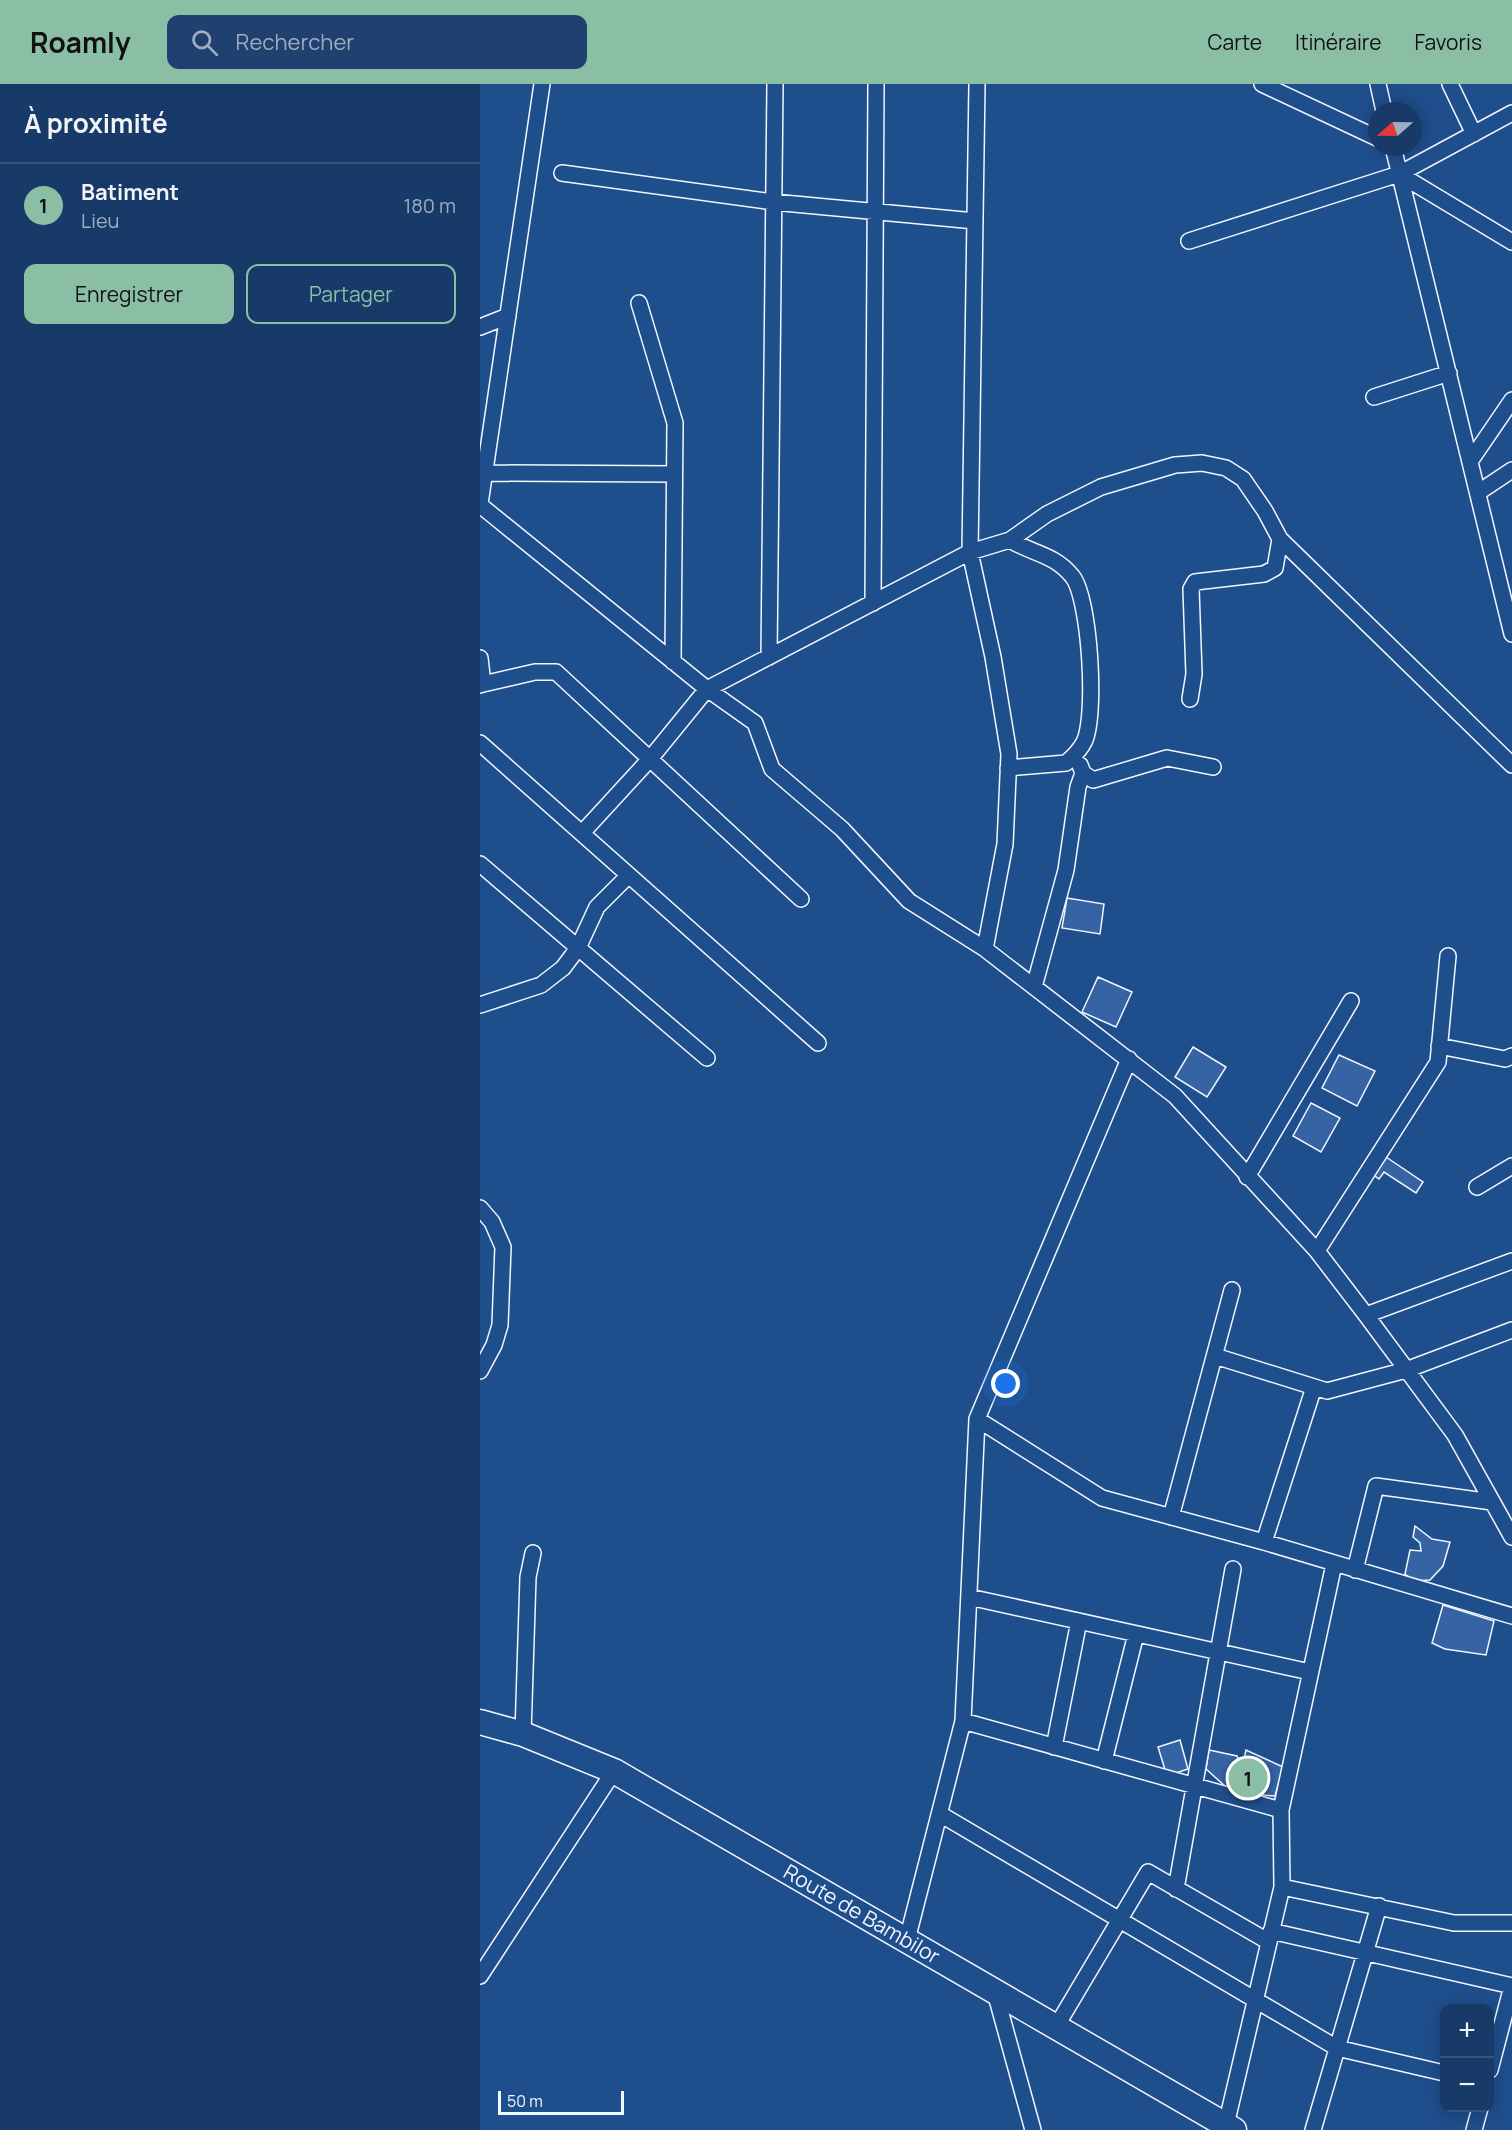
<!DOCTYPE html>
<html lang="fr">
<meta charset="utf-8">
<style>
:root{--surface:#173a69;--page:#20416f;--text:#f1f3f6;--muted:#9eadc0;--line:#36547d;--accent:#8abfa5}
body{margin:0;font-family:Manrope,sans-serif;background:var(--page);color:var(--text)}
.controls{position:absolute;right:18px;bottom:18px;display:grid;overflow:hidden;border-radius:12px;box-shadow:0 3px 15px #0003}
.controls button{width:54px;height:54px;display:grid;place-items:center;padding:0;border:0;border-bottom:2px solid var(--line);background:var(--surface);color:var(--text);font:30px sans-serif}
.compass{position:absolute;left:888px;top:18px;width:54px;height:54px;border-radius:50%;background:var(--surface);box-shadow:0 3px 15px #0003;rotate:250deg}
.scale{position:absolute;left:18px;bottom:15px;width:126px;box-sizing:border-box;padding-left:6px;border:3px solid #f2f6ff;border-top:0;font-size:16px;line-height:21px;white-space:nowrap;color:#f2f6ff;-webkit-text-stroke:4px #1f4e8c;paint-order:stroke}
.you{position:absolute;left:526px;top:1300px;width:21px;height:21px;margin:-15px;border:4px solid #fff;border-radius:50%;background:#1a73e8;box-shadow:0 0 0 9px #1a73e833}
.badge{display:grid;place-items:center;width:39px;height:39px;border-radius:50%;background:var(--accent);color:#111;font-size:20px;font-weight:700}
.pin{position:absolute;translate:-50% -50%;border:3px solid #fff;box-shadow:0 2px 6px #0006}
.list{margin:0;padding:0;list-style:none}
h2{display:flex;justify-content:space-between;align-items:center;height:78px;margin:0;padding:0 24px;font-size:26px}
h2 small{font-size:20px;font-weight:400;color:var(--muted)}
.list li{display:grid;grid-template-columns:39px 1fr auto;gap:18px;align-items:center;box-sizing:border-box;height:84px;padding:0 24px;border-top:2px solid var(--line)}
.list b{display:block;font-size:22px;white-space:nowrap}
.list p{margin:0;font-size:20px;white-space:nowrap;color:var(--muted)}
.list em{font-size:20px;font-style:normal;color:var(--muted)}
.actions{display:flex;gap:12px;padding:18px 24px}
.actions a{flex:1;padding:14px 0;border:2px solid var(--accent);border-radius:12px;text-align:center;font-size:21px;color:var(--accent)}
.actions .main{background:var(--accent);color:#111}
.icon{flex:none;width:33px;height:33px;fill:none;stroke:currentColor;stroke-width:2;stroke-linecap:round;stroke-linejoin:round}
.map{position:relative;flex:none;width:1032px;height:2046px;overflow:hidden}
header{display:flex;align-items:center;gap:36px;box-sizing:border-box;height:84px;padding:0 30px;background:var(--accent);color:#111}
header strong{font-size:28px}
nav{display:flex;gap:33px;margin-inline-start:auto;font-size:21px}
.search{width:420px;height:54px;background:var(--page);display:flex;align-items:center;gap:15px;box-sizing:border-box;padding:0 21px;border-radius:12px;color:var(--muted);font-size:22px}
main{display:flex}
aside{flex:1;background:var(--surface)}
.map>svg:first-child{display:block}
</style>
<header>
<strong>Roamly</strong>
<div class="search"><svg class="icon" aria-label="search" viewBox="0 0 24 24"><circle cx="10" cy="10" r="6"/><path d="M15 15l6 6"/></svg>Rechercher</div>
<nav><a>Carte</a><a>Itinéraire</a><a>Favoris</a></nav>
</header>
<main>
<aside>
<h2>À proximité<small></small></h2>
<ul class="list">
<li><span class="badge">1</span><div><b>Batiment</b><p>Lieu</p></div><em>180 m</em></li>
</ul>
<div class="actions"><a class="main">Enregistrer</a><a>Partager</a></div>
</aside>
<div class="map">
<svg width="1032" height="2046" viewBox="0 0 1032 2046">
<rect width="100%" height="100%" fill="#1f4e8c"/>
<path fill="#3563a3" stroke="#f2f6ff" stroke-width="1.5" d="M 587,814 L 624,820 L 620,850 L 582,844 Z
M 618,893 L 652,908 L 636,943 L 602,928 Z
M 713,963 L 746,983 L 727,1013 L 695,993 Z
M 859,971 L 895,987 L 877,1022 L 842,1004 Z
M 831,1019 L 860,1034 L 841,1068 L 813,1052 Z
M 903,1071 L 943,1098 L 936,1109 L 904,1088 L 899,1095 L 891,1089 Z
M 935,1442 L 952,1455 L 970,1458 L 963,1482 L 950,1496 L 934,1497 L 925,1490 L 930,1466 L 941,1467 L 940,1459 L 933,1453 Z
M 963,1521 L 1014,1537 L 1006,1571 L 965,1565 L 952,1559 Z
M 700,1656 L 708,1685 L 687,1692 L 678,1663 Z
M 729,1666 L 757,1672 L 762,1684 L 766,1666 L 803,1683 L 795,1712 L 780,1711 L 772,1706 L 746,1703 L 726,1685 Z"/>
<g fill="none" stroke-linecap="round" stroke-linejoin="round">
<g stroke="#f2f6ff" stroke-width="18">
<path id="minor" d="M 497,0 L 490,468 L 513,573 L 529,670 L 525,760 L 505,865
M 782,0 L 897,54
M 898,0 L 904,27
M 970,0 L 994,50
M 913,63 L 1032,550
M 82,89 L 293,118 L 495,137
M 919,90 L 1032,158
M 709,157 L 919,90 L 1032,29
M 159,219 L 195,339 L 193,578
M 0,243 L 28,232
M 894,313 L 969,289
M 991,376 L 1032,316
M 5,389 L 194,390
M 999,408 L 1032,386
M 0,420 L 62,0
M 0,421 L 227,605 L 275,639 L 292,685 L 362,745 L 429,817 L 505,865 L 695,1012 L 837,1167 L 886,1231 L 975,1351 L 1032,1453
M 393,519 L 396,0
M 289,573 L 295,0
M 0,574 L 3,600 L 0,601
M 3,600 L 55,588 L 76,588 L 321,815
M 710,615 L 714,590 L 711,505 L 715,498 L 784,490 L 795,484 L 800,455
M 0,659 L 338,959
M 600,681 L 603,689 L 613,696 L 687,674 L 733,683
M 528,684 L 586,679 C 593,673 600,666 604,658 C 617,633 610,513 592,492 C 574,470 553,470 530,456
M 102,749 L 170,675 L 227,605 L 490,468 L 530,456 L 567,430 L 621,403 L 695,381 L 722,379 L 746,384 L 763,395 L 785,427 L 800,455 L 1032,681
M 0,780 L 227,974
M 554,903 L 586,786 L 598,703 L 603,689
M 0,921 L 61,901 L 83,884 L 98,864 L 117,823 L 148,792
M 959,962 L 1025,975 L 1032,972
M 767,1093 L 871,917
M 997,1103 L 1032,1082
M 0,1124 L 12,1138 L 23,1163 L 20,1241 L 14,1261 L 0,1287
M 837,1167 L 958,978 L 968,872
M 886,1231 L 1032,1177
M 735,1272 L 847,1307 L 926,1286 L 1032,1246
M 497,1335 L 622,1414 L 784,1458 L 1032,1532
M 691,1433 L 752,1206
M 784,1458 L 834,1303
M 854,1480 L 801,1726 L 802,1803 L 974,1839 L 1032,1839
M 875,1486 L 896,1402 L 1012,1418
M 489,1513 L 830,1588
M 483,1637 L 801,1726
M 43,1650 L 48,1493 L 53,1469
M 574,1663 L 599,1537
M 624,1677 L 656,1550
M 460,1730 L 857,1964 L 964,1989
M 696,1805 L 753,1485
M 791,1847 L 1032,1902
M 427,1856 L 483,1637 L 497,1335 L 649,975
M 0,1892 L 134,1687
M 515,1908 L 553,2046
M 576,1943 L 668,1788 L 789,1858
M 1010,1986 L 1032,1902
M 746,2041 L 802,1803
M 833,2046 L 899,1822
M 994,2046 L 1000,2024"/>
</g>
<g stroke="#f2f6ff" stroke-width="27">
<g id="primary">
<path id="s1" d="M 0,1638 L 43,1650 L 134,1687 L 754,2046"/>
</g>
</g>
<use href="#minor" stroke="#1f4e8c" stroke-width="15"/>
<use href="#primary" stroke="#1f4e8c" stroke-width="24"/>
</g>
<g text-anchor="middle" stroke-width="4.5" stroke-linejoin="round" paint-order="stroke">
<g font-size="21" fill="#f2f6ff" stroke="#1f4e8c">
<text dy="7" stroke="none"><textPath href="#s1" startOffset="429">Route de Bambilor</textPath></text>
</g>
</g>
</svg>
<div class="controls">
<button>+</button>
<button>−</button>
</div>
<svg class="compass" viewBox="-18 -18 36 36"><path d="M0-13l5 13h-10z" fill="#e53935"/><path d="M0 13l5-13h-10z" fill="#9eadc0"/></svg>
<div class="scale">50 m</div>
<div class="you"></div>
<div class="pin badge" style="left:768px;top:1694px">1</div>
</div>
</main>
